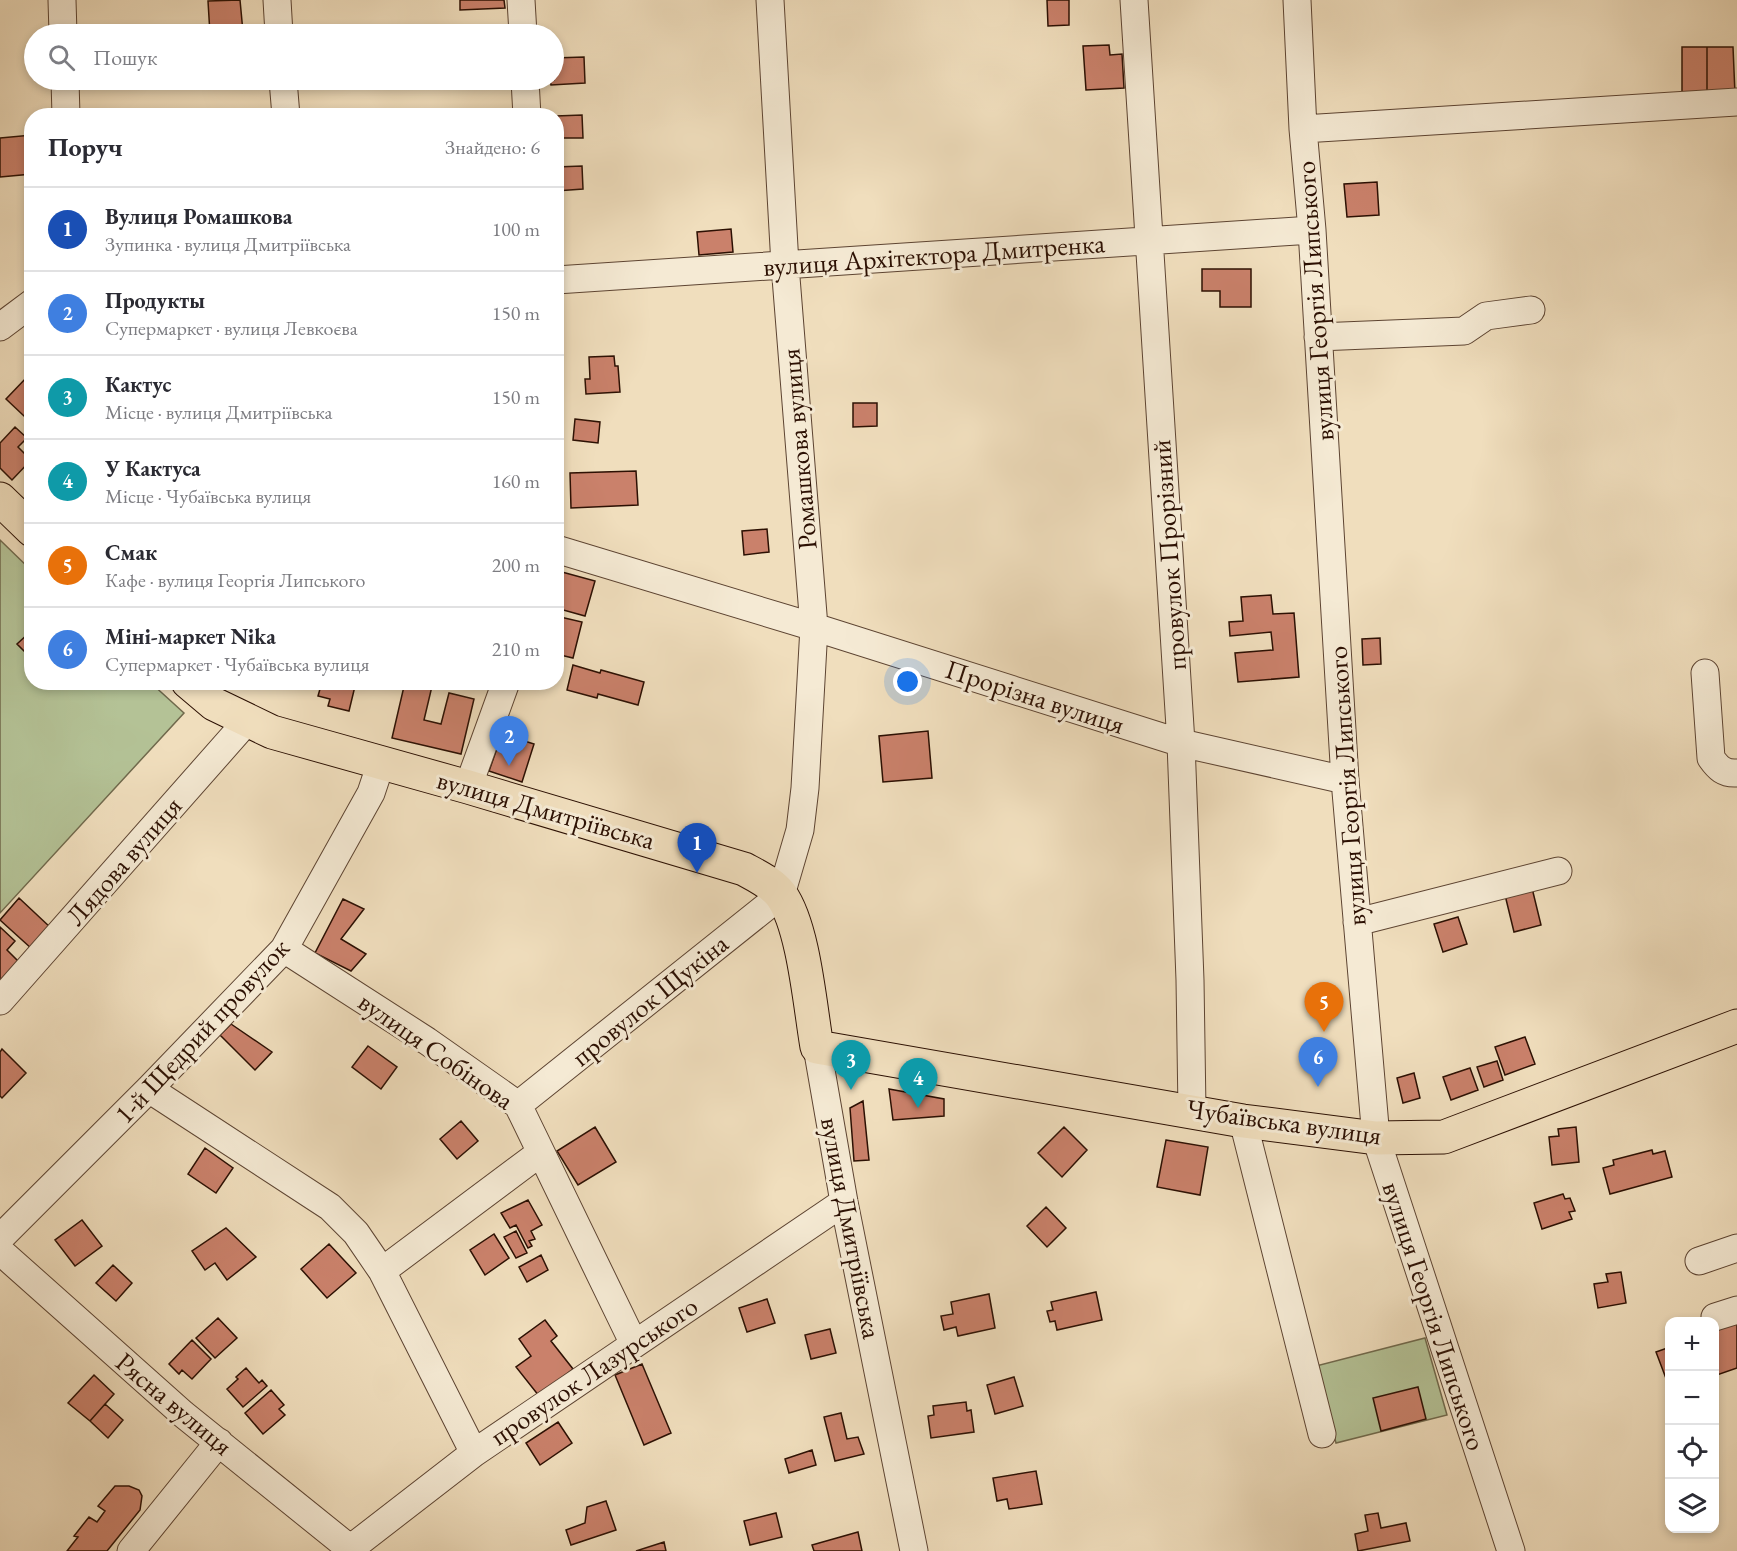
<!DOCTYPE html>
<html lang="uk">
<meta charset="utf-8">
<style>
:root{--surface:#fff;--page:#f7f7f7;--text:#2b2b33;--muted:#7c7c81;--line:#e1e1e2;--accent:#b45309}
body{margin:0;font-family:"EB Garamond",serif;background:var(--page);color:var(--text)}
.controls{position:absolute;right:18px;bottom:18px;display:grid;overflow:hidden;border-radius:12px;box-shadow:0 3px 9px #0003}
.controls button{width:54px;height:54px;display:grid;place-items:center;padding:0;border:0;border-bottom:2px solid var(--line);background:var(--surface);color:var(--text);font:30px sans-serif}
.you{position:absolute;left:908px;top:682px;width:21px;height:21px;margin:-15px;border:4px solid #fff;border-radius:50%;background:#1a73e8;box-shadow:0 0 0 9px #1a73e833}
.badge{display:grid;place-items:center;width:39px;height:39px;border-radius:50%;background:var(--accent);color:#fff;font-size:20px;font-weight:700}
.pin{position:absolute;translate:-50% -50px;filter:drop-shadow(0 2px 3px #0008)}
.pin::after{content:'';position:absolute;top:32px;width:21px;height:18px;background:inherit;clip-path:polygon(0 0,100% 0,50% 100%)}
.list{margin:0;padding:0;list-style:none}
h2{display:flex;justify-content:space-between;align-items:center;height:78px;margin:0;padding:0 24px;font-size:26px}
h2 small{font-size:20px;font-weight:400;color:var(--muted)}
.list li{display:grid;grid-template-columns:39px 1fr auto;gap:18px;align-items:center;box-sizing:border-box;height:84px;padding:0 24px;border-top:2px solid var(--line)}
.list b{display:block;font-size:22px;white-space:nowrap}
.list p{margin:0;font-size:20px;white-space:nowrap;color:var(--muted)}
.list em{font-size:20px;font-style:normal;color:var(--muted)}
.icon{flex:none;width:33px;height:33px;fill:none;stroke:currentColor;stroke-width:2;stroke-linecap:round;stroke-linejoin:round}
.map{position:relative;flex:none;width:1737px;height:1551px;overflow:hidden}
.search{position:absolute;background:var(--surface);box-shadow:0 3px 9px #0003;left:24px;top:24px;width:540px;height:66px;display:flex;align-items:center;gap:15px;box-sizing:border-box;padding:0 21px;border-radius:33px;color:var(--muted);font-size:22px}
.panel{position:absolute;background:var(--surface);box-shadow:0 3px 9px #0003;left:24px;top:108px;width:540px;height:582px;border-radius:24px}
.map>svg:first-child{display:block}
</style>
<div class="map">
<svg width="1737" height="1551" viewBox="0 0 1737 1551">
<rect width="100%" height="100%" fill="#f0debd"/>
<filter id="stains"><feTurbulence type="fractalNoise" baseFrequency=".00333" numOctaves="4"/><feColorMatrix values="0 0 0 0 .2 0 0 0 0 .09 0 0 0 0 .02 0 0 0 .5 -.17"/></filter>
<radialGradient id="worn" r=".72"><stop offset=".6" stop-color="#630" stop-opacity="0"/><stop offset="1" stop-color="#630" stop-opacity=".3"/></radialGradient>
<path fill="#b4c296" stroke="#70694c" stroke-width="1.5" d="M 0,540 L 31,570 L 32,682 L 151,683 L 184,713 L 0,913 Z
M 1425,1338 L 1447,1415 L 1336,1443 L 1316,1366 Z"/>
<path fill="#ca816b" stroke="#2c1003" stroke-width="1.5" d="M 240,0 L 243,32 L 210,34 L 208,1 Z
M 460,0 L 504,0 L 505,8 L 460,10 Z
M 1047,0 L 1069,0 L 1069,25 L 1048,26 Z
M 1109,45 L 1110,55 L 1122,54 L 1124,88 L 1086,90 L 1083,46 Z
M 1682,47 L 1707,47 L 1707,94 L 1682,93 Z
M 1707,47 L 1733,47 L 1735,94 L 1707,94 Z
M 584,57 L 585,83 L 551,85 L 550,80 L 554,80 L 554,58 Z
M 428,112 L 428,116 L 391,116 L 391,113 Z
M 582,115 L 583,138 L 556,138 L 556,116 Z
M 32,135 L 32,174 L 0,177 L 0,138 Z
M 582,166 L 583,189 L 556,191 L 556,167 Z
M 1377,182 L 1379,215 L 1347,217 L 1344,184 Z
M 731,229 L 733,252 L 699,255 L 697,232 Z
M 1202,269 L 1251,269 L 1251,307 L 1220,307 L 1220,291 L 1202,291 Z
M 614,356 L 615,366 L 618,366 L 620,392 L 586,394 L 585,379 L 590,379 L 589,357 Z
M 28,376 L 32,379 L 32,407 L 24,416 L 6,399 Z
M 853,403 L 877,403 L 877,426 L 853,427 Z
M 575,419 L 600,422 L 598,443 L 573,440 Z
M 15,427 L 27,438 L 18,447 L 31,460 L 12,480 L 0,468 L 0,443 Z
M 636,471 L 638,505 L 571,508 L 570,473 Z
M 767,529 L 769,552 L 744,555 L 742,531 Z
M 562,572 L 595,581 L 585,616 L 556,608 L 556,589 Z
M 1271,595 L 1273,614 L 1294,613 L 1299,677 L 1238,682 L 1235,653 L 1273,650 L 1271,632 L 1230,636 L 1229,622 L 1243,621 L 1241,597 Z
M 556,616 L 582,622 L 573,658 L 556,654 Z
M 29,633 L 32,635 L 32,659 L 17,644 Z
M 1380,638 L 1381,664 L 1363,665 L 1362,639 Z
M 573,665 L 600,673 L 601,670 L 644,682 L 638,705 L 598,694 L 597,698 L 567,690 Z
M 322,682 L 356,682 L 349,711 L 328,706 L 330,699 L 318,696 Z
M 405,682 L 433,682 L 424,720 L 441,724 L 449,693 L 474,699 L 461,754 L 392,738 Z
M 928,731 L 932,778 L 883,782 L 879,736 Z
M 502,734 L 534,744 L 522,782 L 489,771 Z
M 1532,888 L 1541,925 L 1514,932 L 1505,895 Z
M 19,898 L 51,928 L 32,949 L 0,920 Z
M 343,899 L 364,909 L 341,939 L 366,954 L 351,971 L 315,953 Z
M 1458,917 L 1467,944 L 1443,952 L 1434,924 Z
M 0,927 L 15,941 L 7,950 L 19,962 L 0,982 Z
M 231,1024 L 272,1052 L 255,1070 L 220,1035 Z
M 1525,1037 L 1535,1064 L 1505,1075 L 1495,1047 Z
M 368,1046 L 397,1067 L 381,1089 L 352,1067 Z
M 2,1049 L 26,1073 L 2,1098 L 0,1096 L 0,1052 Z
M 1497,1061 L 1503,1080 L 1484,1087 L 1477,1067 Z
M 1470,1068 L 1478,1090 L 1451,1100 L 1443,1077 Z
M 1414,1073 L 1420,1098 L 1403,1103 L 1397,1078 Z
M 889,1089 L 944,1099 L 944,1116 L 893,1120 Z
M 863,1101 L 869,1160 L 854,1161 L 850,1108 Z
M 461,1121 L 478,1141 L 457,1159 L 440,1139 Z
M 595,1127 L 616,1162 L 578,1185 L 557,1151 Z
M 1064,1127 L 1087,1150 L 1062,1177 L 1038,1153 Z
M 1576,1127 L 1579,1162 L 1552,1165 L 1549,1137 L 1559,1136 L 1558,1129 Z
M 1166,1140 L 1208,1147 L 1200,1195 L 1157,1187 Z
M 205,1148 L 233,1168 L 216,1193 L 188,1174 Z
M 1652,1150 L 1653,1154 L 1665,1151 L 1672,1177 L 1610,1194 L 1603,1168 L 1614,1165 L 1613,1160 Z
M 1563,1194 L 1565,1199 L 1570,1198 L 1575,1211 L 1569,1212 L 1572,1219 L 1542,1229 L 1534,1203 Z
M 528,1200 L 542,1225 L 531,1231 L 535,1239 L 529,1241 L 532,1246 L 528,1248 L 516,1225 L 510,1228 L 501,1213 Z
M 1046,1207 L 1066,1228 L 1047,1247 L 1027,1226 Z
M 82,1220 L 102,1246 L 75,1266 L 55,1240 Z
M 226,1228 L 256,1257 L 227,1280 L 215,1263 L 205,1270 L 192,1251 Z
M 516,1231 L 527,1253 L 516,1258 L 504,1237 Z
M 494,1234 L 509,1258 L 485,1275 L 470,1250 Z
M 329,1244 L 356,1273 L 327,1298 L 301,1269 Z
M 541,1255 L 548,1270 L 527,1282 L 519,1267 Z
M 113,1265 L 132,1283 L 116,1301 L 96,1283 Z
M 1621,1272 L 1626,1303 L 1598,1308 L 1594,1284 L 1608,1282 L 1606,1274 Z
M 1096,1292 L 1102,1320 L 1057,1330 L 1055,1321 L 1050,1322 L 1047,1311 L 1053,1310 L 1051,1302 Z
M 989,1294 L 995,1328 L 958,1336 L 956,1327 L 944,1330 L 941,1316 L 953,1314 L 951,1302 Z
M 767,1299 L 775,1323 L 747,1332 L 739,1308 Z
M 218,1318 L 237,1338 L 215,1358 L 196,1338 Z
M 545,1320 L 557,1336 L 551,1341 L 573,1369 L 539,1396 L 516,1367 L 531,1356 L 519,1339 Z
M 1737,1323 L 1737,1368 L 1714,1376 L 1714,1331 Z
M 830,1329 L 836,1353 L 811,1359 L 805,1335 Z
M 192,1340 L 211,1359 L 192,1379 L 182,1370 L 179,1374 L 169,1364 Z
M 1670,1347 L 1670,1389 L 1656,1352 Z
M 642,1364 L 671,1433 L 644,1445 L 615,1375 Z
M 246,1368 L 259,1383 L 262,1380 L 267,1386 L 243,1407 L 227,1389 L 238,1379 L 236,1377 Z
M 94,1375 L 114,1394 L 90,1421 L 68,1403 Z
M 1014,1377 L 1023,1406 L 995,1414 L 987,1385 Z
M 1418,1387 L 1426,1419 L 1381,1431 L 1373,1398 Z
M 271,1390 L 284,1405 L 279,1409 L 285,1415 L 263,1434 L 245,1413 Z
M 966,1402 L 967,1411 L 971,1410 L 974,1432 L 931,1438 L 928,1416 L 934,1415 L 933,1406 Z
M 105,1404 L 123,1420 L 108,1438 L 90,1421 Z
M 841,1413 L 847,1439 L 858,1437 L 864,1454 L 835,1461 L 824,1417 Z
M 558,1422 L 572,1443 L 540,1465 L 526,1443 Z
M 812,1450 L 816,1465 L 789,1473 L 785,1459 Z
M 1036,1471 L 1042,1504 L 1009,1509 L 1007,1499 L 997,1501 L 993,1478 Z
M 115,1486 L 129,1486 L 139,1490 L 142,1496 L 140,1510 L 107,1551 L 67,1551 L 78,1537 L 74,1536 L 89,1517 L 97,1522 L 105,1511 L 98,1506 Z
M 606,1501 L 616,1530 L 571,1545 L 566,1530 L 585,1523 L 587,1507 Z
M 776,1513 L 782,1537 L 750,1545 L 744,1521 Z
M 1378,1513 L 1381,1528 L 1406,1523 L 1410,1541 L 1358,1551 L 1355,1534 L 1368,1531 L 1365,1515 Z
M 858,1532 L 862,1551 L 814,1551 L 812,1545 Z
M 664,1542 L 666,1551 L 636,1551 Z"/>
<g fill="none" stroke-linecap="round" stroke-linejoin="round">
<g stroke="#5d4432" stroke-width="29">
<path id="minor" d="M 62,0 L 63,34
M 277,0 L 279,34
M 521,0 L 523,34
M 1134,0 L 1181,743 L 1190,980 L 1192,1110
M 1297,0 L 1303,129 L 1312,230 L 1345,780 L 1376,1138 L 1511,1551
M 65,80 L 66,116
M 283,80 L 286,116
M 525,80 L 527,116
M 1303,129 L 1737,102
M 556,280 L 1312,230
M 0,327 L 32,303
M 1318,337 L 1464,331 L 1486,316 L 1531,310
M 556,549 L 814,627 L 1181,743 L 1345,780
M 1705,673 L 1711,758 C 1718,768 1724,774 1737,773
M 468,787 L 506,682
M 1357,922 L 1558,871
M 284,949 L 427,1041 L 518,1105 L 634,1344
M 0,1001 L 248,720
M 817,1047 L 844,1202 L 914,1551
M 149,1089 L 330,1207 L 356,1233 L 382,1271 L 474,1453
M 518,1105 L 781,895 L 800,830 L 805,788 L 814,627 L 785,265 L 770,0
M 1243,1121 L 1322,1434
M 0,1238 L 149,1089 L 284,949 L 371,793 L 381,763
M 0,1251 L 183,1414 L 353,1551
M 1699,1261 L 1737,1248
M 382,1271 L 540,1153
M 1715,1317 L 1737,1310
M 350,1549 L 474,1453 L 844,1202
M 131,1551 L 219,1442"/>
</g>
<g stroke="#2c1003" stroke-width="35">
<path id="major" d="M 0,499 L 32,530
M 188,682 L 214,704 L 272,732 L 468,787 L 744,869 C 757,876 772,883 781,895 C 804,927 810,1007 817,1047 L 1243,1121 L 1376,1138 L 1444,1137 L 1737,1026"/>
</g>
<use href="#minor" stroke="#f5ead4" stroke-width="27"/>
<use href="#major" stroke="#f0debd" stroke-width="33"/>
</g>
<g text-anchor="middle" stroke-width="6" stroke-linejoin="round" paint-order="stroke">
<g font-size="27" fill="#2c1003" stroke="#f5ead4">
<text transform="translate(934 255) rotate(-4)" y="9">вулиця Архітектора Дмитренка</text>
<text transform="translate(1315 301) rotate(-94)" y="9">вулиця Георгія Липського</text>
<text transform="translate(799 449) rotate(-95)" y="9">Ромашкова вулиця</text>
<text transform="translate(1169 555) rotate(-94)" y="9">провулок Прорізний</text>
<text transform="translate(1035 697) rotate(18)" y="9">Прорізна вулиця</text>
<text transform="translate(1347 786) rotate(-94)" y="9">вулиця Георгія Липського</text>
<text transform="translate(546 810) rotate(16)" y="9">вулиця Дмитріївська</text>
<text transform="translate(124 861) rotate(-49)" y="9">Лядова вулиця</text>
<text transform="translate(650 1000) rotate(-39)" y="9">провулок Щукіна</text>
<text transform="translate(202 1031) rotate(-47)" y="9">1-й Щедрий провулок</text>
<text transform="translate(436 1051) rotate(35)" y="9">вулиця Собінова</text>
<text transform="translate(1284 1122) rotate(8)" y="9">Чубаївська вулиця</text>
<text transform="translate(851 1228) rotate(79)" y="9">вулиця Дмитріївська</text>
<text transform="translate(1434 1316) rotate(72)" y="9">вулиця Георгія Липського</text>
<text transform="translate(594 1371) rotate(-34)" y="9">провулок Лазурського</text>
<text transform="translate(174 1404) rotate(40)" y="9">Рясна вулиця</text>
</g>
</g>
<rect width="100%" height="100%" filter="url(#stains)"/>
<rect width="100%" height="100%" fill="url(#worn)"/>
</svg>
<div class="controls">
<button>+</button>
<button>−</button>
<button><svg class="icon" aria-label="locate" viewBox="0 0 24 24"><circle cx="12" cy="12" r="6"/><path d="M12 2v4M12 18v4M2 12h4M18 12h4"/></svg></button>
<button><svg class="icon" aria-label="layers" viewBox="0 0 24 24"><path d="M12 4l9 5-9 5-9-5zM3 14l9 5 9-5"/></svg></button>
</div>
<div class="you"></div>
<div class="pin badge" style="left:697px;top:873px;background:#1a4fb4">1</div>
<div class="pin badge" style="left:509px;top:766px;background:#3f7fe0">2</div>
<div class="pin badge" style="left:851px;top:1090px;background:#0f9aa8">3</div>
<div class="pin badge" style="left:918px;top:1108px;background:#0f9aa8">4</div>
<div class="pin badge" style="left:1324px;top:1032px;background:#e8710a">5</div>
<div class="pin badge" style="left:1318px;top:1087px;background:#3f7fe0">6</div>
<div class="search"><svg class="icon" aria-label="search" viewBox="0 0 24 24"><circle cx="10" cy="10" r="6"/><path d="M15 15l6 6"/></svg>Пошук</div>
<section class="panel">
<h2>Поруч<small>Знайдено: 6</small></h2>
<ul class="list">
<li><span class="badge" style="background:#1a4fb4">1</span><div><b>Вулиця Ромашкова</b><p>Зупинка · вулиця Дмитріївська</p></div><em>100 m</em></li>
<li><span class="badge" style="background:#3f7fe0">2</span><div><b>Продукты</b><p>Супермаркет · вулиця Левкоєва</p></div><em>150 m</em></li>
<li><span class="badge" style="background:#0f9aa8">3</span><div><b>Кактус</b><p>Місце · вулиця Дмитріївська</p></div><em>150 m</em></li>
<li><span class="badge" style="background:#0f9aa8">4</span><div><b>У Кактуса</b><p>Місце · Чубаївська вулиця</p></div><em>160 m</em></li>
<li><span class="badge" style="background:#e8710a">5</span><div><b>Смак</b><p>Кафе · вулиця Георгія Липського</p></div><em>200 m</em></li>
<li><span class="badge" style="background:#3f7fe0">6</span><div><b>Міні-маркет Nika</b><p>Супермаркет · Чубаївська вулиця</p></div><em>210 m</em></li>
</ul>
</section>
</div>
